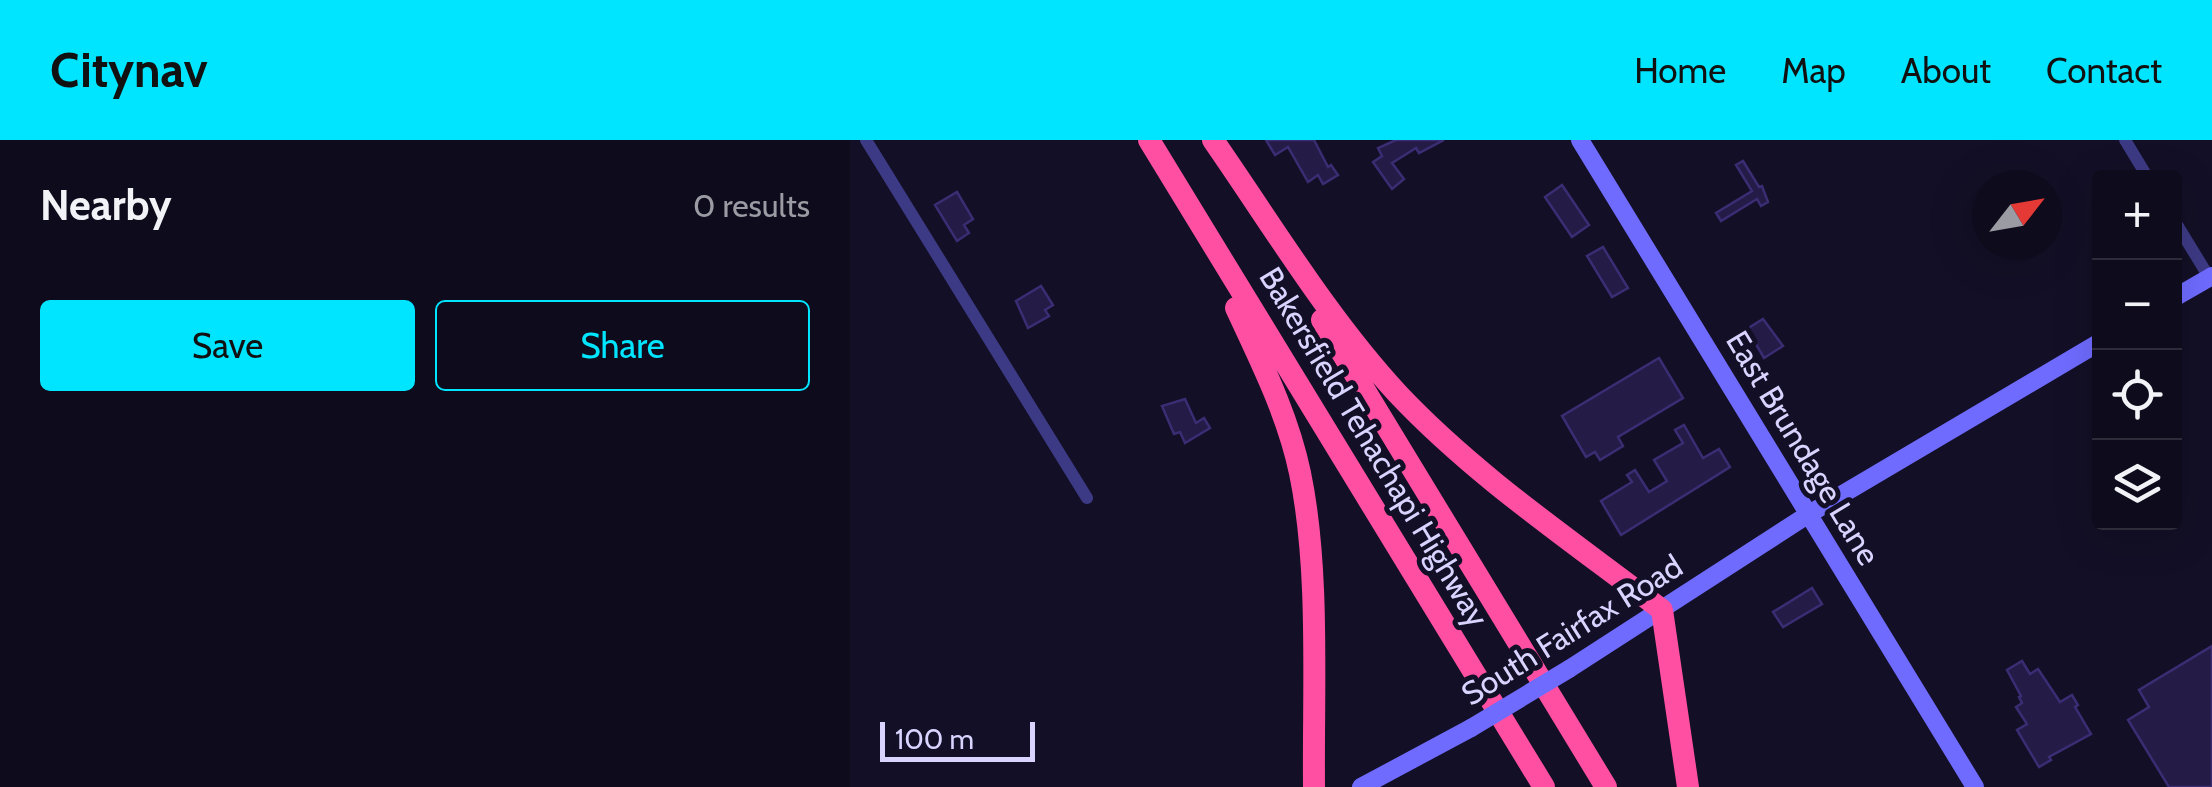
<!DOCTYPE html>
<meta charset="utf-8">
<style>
:root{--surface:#0e0b1c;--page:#1c1929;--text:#f1f3f6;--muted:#9b9ba3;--line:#2e2b3b;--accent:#00e5ff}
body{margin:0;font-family:Cabin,sans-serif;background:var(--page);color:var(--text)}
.controls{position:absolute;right:30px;top:30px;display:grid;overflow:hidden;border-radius:10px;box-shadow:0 10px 40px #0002}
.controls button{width:90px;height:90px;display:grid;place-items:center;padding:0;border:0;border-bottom:2px solid var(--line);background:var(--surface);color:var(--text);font:50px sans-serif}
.compass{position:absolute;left:1122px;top:30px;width:90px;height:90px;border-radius:50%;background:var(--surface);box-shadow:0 10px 40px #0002;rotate:59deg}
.scale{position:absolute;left:30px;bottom:25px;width:155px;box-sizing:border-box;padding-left:10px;border:5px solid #d9d4ff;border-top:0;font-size:28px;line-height:35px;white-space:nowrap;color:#d9d4ff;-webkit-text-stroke:8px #130f26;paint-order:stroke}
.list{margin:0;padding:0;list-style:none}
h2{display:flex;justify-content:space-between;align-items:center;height:130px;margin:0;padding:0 40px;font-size:42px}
h2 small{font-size:32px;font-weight:400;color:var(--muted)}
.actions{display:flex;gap:20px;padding:30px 40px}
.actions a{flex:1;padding:22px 0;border:2px solid var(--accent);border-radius:10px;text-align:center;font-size:35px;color:var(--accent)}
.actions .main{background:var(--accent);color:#111}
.icon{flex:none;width:55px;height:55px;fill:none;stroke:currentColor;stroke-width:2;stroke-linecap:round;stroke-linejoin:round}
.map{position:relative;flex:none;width:1362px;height:647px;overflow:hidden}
header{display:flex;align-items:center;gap:60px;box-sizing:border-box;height:140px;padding:0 50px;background:var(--accent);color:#111}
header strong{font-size:48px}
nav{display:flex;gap:55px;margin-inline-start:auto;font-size:35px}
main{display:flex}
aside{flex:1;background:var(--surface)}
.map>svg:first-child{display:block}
</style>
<header>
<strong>Citynav</strong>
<nav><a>Home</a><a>Map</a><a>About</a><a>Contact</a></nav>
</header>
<main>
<aside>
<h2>Nearby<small>0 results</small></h2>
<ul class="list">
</ul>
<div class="actions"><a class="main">Save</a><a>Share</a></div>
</aside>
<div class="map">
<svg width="1362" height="647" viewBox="0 0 1362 647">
<rect width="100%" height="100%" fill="#130f26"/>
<path fill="#241b47" stroke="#3b2d73" stroke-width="2.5" d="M 416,0 L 464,0 L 478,27 L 481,25 L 488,35 L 473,44 L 468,35 L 458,42 L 438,7 L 425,15 Z
M 546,0 L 594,0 L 569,13 L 566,8 L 542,23 L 554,39 L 542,49 L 523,22 L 532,16 L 528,8 Z
M 893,21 L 909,47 L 912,46 L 918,62 L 911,66 L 907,59 L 871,81 L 866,73 L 902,51 L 886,25 Z
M 712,45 L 739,85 L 722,97 L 695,57 Z
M 107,52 L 123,79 L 114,85 L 119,93 L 107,101 L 85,65 Z
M 753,107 L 778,148 L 762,157 L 737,116 Z
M 191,146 L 203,165 L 195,170 L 199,176 L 178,188 L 166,161 Z
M 913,179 L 933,206 L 914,218 L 897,189 Z
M 809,218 L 833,258 L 768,297 L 773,306 L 750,320 L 745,312 L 736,317 L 712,276 Z
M 335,259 L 346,283 L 354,278 L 360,288 L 335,303 L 330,292 L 324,294 L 312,266 Z
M 834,285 L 853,318 L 869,309 L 880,327 L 771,395 L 751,361 L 782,342 L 777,335 L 785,330 L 799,352 L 817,341 L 804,320 L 833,303 L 825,290 Z
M 962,448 L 972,464 L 933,487 L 923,472 Z
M 1362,506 L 1362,647 L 1319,647 L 1278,580 L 1299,567 L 1289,550 Z
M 1172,521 L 1180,534 L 1188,529 L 1210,562 L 1222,555 L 1228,565 L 1225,567 L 1241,594 L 1199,617 L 1201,620 L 1189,627 L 1167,590 L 1177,584 L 1166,567 L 1172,563 L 1169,557 L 1171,556 L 1157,530 Z"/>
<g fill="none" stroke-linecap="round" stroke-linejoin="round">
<path stroke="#3d3a85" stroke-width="12" d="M 16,0 L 237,358
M 1275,0 L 1298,38
M 1324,80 L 1359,137"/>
<path stroke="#6f6bff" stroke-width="18" d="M 730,0 L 1125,647
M 1324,158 L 1362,136
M 719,529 L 959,374 L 1250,202
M 511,647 L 621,588"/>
<path stroke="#ff4fa3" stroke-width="22" d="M 299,0 L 694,647
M 363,0 C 422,85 477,177 547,253 C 625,336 722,401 812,470 L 838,647
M 386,168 C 411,222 438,275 450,333 C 470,429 463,547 464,647
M 472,180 L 756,647"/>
<path stroke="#6f6bff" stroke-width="18" d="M 621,588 L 719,529"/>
</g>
<g text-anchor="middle" stroke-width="10" stroke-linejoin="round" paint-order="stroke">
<g font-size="32" fill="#d9d4ff" stroke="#130f26">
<text transform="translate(524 307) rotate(59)" y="11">Bakersfield Tehachapi Highway</text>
<text transform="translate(953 308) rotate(59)" y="11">East Brundage Lane</text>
<text transform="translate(722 490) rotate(-32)" y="11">South Fairfax Road</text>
</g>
</g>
</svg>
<div class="controls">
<button>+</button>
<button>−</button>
<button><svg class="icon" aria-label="locate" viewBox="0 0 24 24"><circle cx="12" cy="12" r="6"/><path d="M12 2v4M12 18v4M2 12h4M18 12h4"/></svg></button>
<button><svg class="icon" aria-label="layers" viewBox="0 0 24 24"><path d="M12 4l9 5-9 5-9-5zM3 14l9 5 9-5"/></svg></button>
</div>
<svg class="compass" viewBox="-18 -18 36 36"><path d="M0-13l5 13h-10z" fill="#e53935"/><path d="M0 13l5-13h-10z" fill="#9b9ba3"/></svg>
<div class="scale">100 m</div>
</div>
</main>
